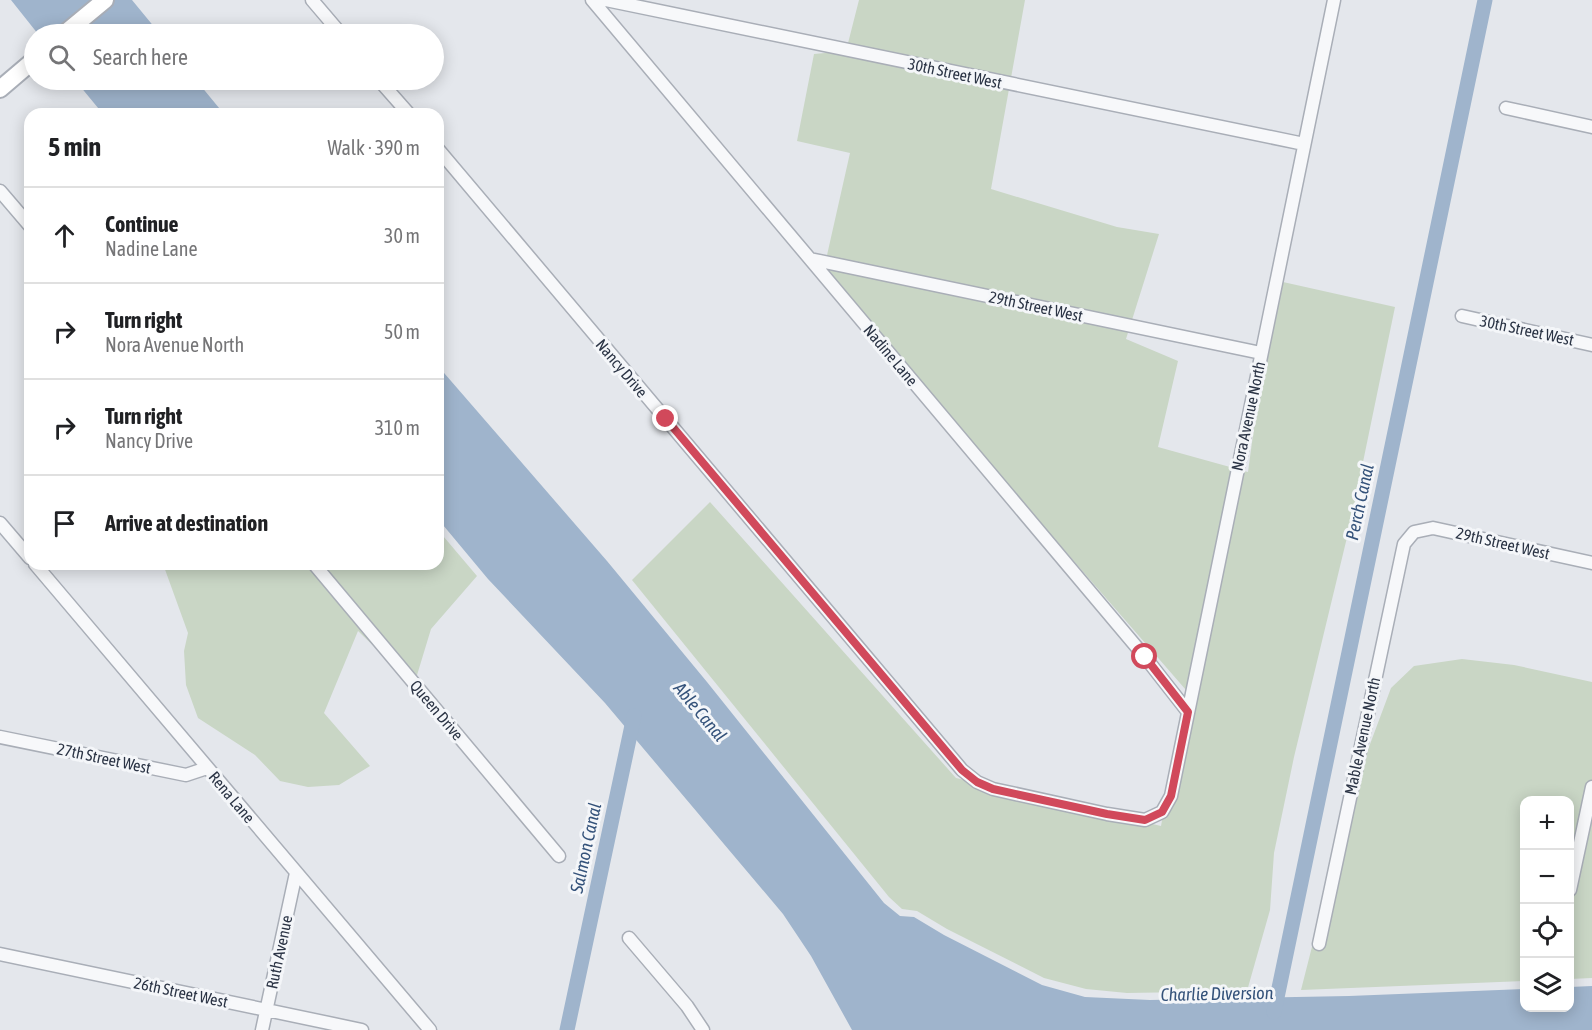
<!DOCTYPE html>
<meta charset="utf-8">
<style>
:root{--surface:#fff;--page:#f6f6f6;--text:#202124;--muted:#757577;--line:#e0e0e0}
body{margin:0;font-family:"Asap Condensed",sans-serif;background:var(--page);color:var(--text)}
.controls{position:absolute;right:18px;bottom:18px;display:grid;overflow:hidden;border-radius:12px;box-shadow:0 3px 15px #0003}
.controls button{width:54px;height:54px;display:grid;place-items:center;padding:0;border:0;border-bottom:2px solid var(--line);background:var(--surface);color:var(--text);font:30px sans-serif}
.stop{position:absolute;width:18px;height:18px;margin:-14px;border:4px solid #d1495b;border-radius:50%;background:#fff}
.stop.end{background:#d1495b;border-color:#fff;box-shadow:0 2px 6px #0008}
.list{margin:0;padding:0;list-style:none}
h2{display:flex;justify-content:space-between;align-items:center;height:78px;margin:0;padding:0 24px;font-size:26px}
h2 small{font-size:20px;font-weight:400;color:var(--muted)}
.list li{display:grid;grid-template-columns:39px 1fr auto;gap:18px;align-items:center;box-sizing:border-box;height:96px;padding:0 24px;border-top:2px solid var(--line)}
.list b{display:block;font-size:22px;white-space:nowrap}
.list p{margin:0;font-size:20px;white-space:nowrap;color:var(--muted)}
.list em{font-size:20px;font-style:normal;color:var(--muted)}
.icon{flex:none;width:33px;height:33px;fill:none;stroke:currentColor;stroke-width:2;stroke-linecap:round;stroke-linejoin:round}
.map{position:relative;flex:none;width:1592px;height:1030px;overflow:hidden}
.search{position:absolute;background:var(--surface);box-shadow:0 3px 15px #0003;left:24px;top:24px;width:420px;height:66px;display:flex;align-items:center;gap:15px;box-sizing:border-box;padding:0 21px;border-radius:33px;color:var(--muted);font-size:22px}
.panel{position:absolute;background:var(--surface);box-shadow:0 3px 15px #0003;left:24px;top:108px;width:420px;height:462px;border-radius:18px}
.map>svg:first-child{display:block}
</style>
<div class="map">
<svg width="1592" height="1030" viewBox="0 0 1592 1030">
<rect width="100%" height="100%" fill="#e4e7ec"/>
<path fill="#c9d6c5" d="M 859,0 L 1025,0 L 991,189 L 1117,227 L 1159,234 L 1126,339 L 1178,361 L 1158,447 L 1248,472 L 1274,280 L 1395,307 L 1350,525 L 1294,757 L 1274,853 L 1270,910 L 1247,991 L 1127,993 L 1086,989 L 1044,978 L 947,929 L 917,911 L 902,909 L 889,897 L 632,580 L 710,502 L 956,778 L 1161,826 L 1186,690 L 823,273 L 850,153 L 797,141 L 814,54 L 846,51 Z
M 438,530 L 477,576 L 431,629 L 414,685 L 358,631 L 324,713 L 370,766 L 339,785 L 308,787 L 280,781 L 255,755 L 198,718 L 186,685 L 184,651 L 188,633 L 163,564 L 438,564 Z
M 1462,659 L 1514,665 L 1592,682 L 1592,978 L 1570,979 L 1570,800 L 1524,800 L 1524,981 L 1301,990 L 1330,876 L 1360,771 L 1391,688 L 1414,666 Z"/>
<path fill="#9fb4cc" d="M 11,0 L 132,0 L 160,34 L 38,34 Z
M 75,80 L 196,80 L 224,114 L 103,114 Z
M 438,366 L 607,561 L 707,682 L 884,903 L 900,916 L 914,917 L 944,935 L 1042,985 L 1085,997 L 1150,1000 L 1349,996 L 1524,989 L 1524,1008 L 1570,1008 L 1570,987 L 1592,986 L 1592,1030 L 852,1030 L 811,956 L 783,914 L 605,703 L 488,579 L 438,519 Z"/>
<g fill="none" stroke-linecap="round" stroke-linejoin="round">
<path stroke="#9fb4cc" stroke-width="15" d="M 1274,1012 L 1485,0
M 567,1030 L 634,716"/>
<g stroke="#a9aeb7" stroke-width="15">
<path id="street" d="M 312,0 L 341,34
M 592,0 L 1145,657 L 1188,712
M 606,0 L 1304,144
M 379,80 L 409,114
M 1506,108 L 1592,127
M 438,149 L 962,770 L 977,782 L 993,789 L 1107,814 L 1145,820 L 1162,812 L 1171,796 L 1334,0
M 0,191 L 30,226
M 810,259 L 1261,353
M 1462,316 L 1592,345
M 0,523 L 30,558
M 35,564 L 430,1030
M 314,564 L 559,856
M 0,737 L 186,775 L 207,768
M 1570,890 L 1592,787
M 629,938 L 687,1006 L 703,1030
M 1319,944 L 1404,544 L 1414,532 L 1433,528 L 1592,563
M 0,954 L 362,1030
M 262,1030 L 296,873"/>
</g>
<g stroke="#a9aeb7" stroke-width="20">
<path id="secondary" d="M 64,34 L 105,0
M 0,89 L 34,60"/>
</g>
<use href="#street" stroke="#f7f8fa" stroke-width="12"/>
<use href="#secondary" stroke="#fff" stroke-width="16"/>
</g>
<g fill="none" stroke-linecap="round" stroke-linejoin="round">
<path stroke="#d1495b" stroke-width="8" d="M 666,419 L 962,770 L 977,782 L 993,789 L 1107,814 L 1145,820 L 1162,812 L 1171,796 L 1188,712 L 1145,657"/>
</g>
<g text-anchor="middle" stroke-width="6" stroke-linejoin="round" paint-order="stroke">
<g font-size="16" fill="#2b3445" stroke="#f4f6f9">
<text transform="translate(955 73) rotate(12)" y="6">30th Street West</text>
<text transform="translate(1036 306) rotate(12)" y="6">29th Street West</text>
<text transform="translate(1527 330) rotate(12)" y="6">30th Street West</text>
<text transform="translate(891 355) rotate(50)" y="6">Nadine Lane</text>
<text transform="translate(622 368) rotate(50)" y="6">Nancy Drive</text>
<text transform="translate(1248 416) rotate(-78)" y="6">Nora Avenue North</text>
<text transform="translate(1503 543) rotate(13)" y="6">29th Street West</text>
<text transform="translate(437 710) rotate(50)" y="6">Queen Drive</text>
<text transform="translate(1362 736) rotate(-78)" y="6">Mable Avenue North</text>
<text transform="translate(104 758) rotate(12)" y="6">27th Street West</text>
<text transform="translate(232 797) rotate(50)" y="6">Rena Lane</text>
<text transform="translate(279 952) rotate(-78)" y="6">Ruth Avenue</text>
<text transform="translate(181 992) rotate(12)" y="6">26th Street West</text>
</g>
<g font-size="18" font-style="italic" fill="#34527a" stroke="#f4f6f9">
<text transform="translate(1360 502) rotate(-78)" y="6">Perch Canal</text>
<text transform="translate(700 712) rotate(50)" y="6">Able Canal</text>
<text transform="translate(586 848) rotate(-78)" y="6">Salmon Canal</text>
<text transform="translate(1217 994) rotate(-1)" y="6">Charlie Diversion</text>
</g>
</g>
</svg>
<div class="controls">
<button>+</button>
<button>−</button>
<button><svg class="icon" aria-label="locate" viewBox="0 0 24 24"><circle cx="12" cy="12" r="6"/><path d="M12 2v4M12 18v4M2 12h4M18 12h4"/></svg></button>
<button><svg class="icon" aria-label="layers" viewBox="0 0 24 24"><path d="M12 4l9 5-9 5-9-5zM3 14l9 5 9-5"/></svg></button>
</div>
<div class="stop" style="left:1145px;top:657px"></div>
<div class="stop end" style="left:666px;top:419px"></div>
<div class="search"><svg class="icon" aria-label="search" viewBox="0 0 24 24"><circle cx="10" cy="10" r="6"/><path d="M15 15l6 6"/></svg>Search here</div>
<section class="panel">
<h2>5 min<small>Walk · 390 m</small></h2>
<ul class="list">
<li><svg class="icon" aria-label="ahead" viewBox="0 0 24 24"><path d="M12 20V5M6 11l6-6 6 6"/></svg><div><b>Continue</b><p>Nadine Lane</p></div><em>30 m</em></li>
<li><svg class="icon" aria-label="right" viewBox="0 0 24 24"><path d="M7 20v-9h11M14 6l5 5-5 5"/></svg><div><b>Turn right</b><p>Nora Avenue North</p></div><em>50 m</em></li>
<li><svg class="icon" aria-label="right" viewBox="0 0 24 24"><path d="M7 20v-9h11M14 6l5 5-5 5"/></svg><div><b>Turn right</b><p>Nancy Drive</p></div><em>310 m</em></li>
<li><svg class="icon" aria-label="arrive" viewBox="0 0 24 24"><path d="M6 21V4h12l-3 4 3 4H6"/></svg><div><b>Arrive at destination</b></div></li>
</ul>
</section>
</div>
